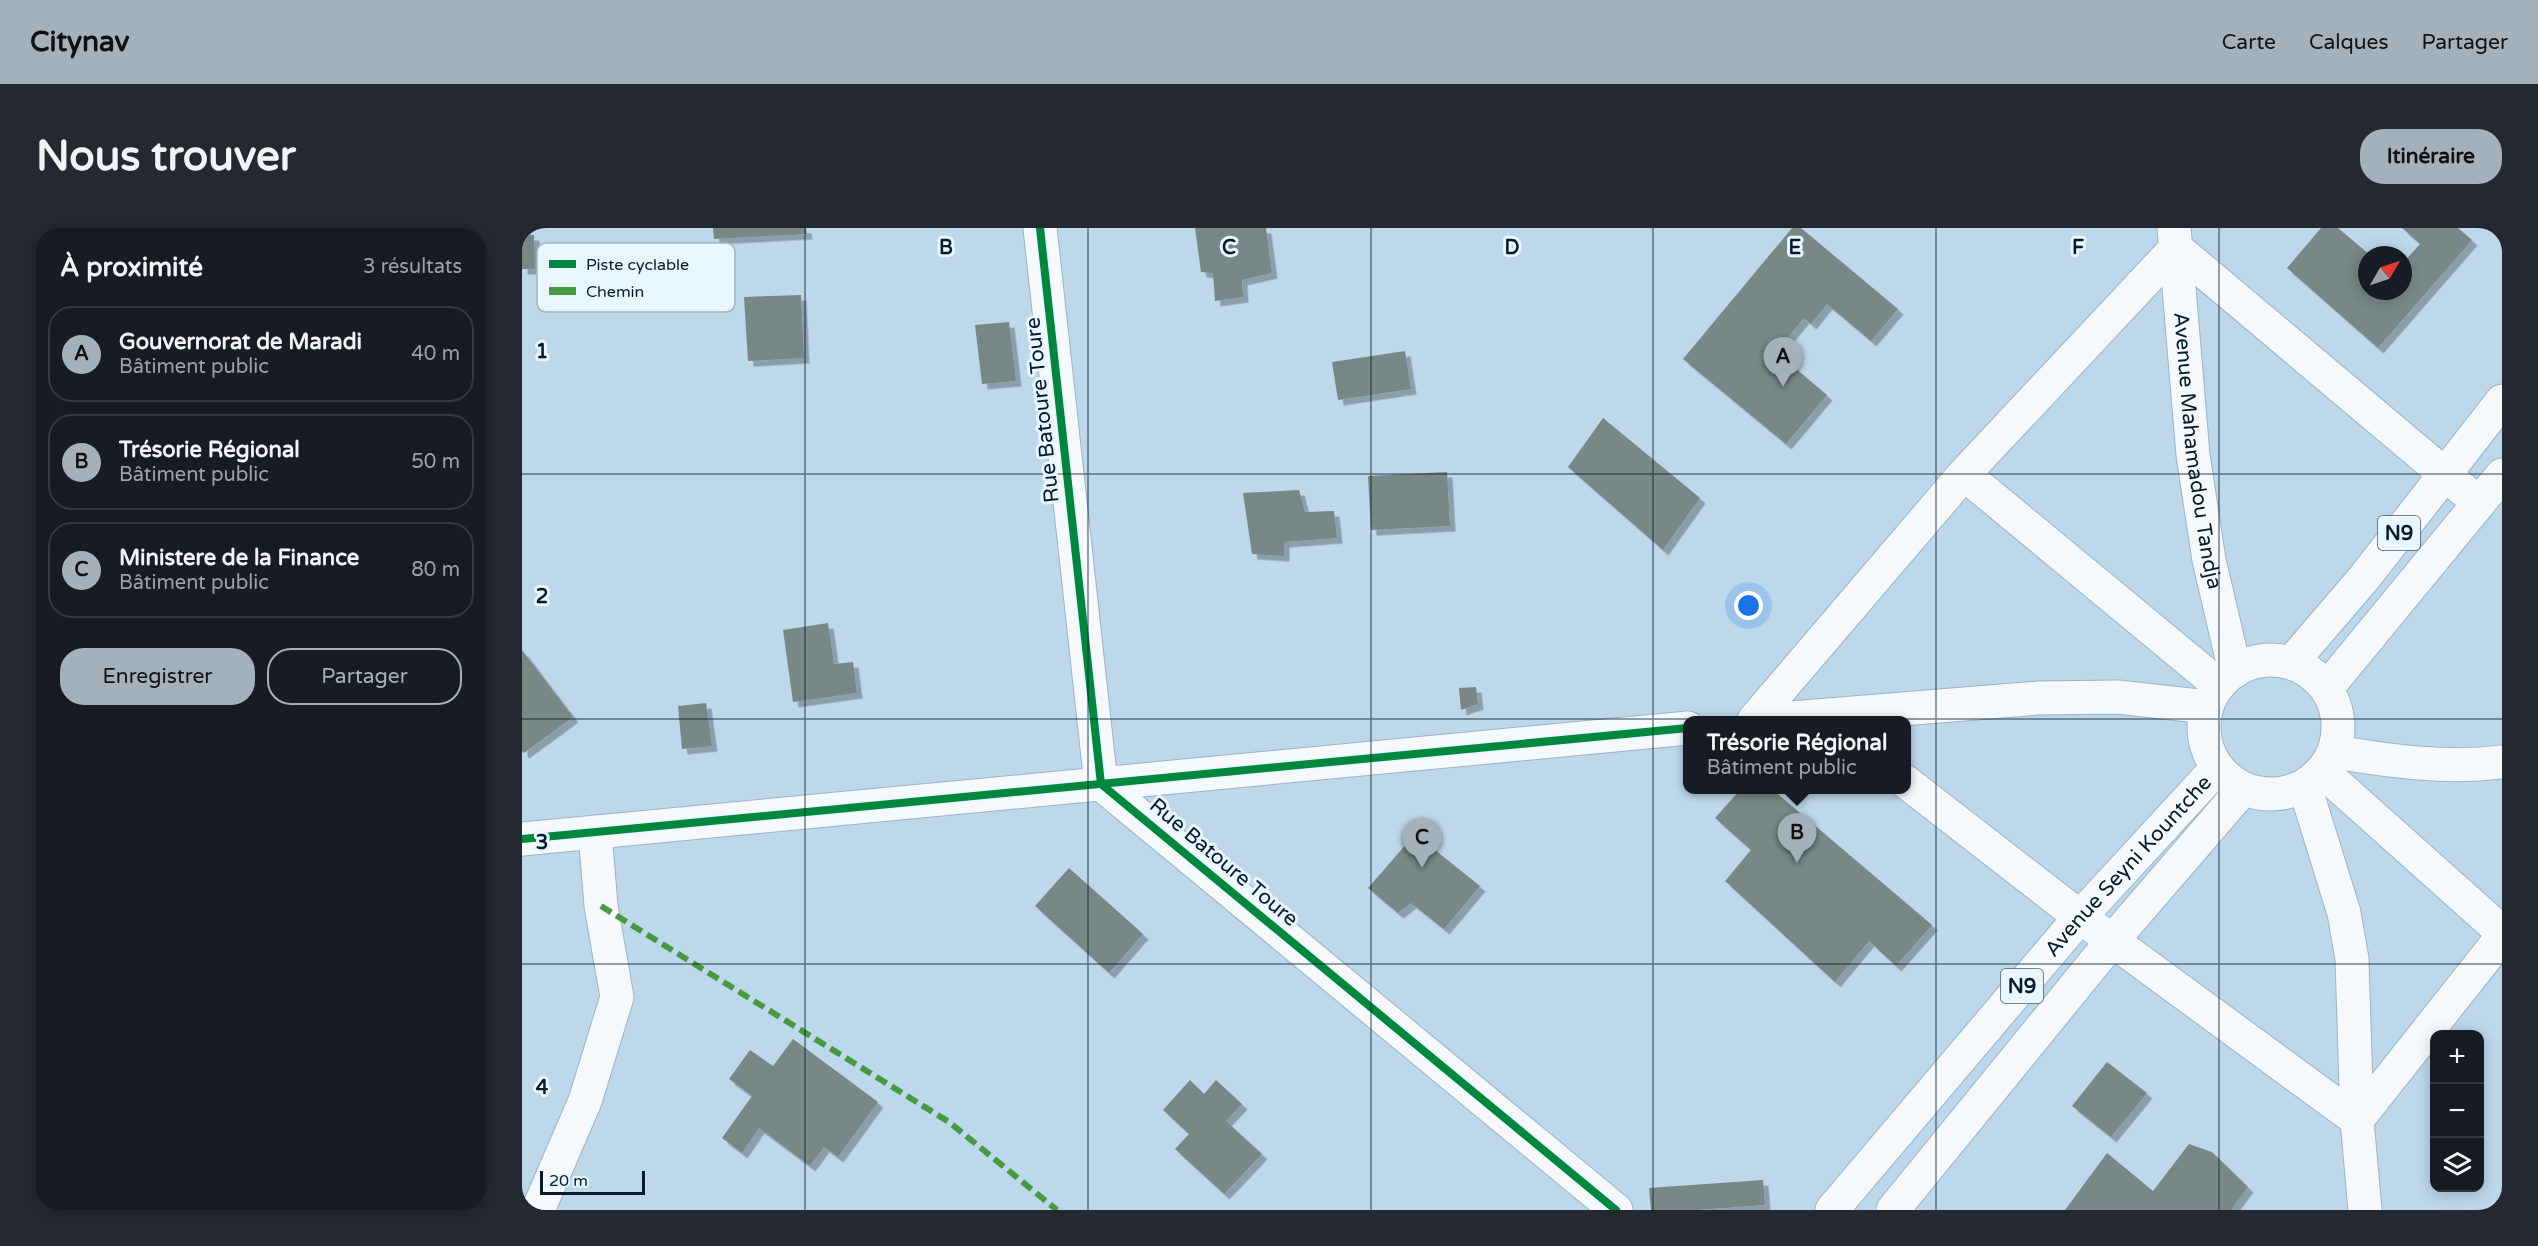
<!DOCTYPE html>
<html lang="fr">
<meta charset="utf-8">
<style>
:root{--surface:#171b24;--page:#242831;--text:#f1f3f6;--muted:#9ea1a6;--line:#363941;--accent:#a4b0ba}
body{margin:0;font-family:"Varela Round",sans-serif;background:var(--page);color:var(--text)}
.controls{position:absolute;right:18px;bottom:18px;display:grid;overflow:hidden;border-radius:12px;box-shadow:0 3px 15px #0003}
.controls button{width:54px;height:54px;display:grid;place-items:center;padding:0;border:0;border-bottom:2px solid var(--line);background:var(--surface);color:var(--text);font:30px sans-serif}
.compass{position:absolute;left:1836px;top:18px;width:54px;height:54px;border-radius:50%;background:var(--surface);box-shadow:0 3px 15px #0003;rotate:51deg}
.scale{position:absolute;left:18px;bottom:15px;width:105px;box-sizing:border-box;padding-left:6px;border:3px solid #041c2d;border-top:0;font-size:16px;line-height:21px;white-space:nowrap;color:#041c2d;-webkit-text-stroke:4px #e9f5ff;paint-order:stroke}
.you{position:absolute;left:1227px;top:378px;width:21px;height:21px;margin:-15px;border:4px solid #fff;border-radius:50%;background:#1a73e8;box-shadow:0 0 0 9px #1a73e833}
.badge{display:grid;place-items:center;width:39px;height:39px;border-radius:50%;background:var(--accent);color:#111;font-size:20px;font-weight:700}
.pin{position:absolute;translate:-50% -50px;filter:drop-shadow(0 2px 3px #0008)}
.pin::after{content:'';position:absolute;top:32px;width:21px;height:18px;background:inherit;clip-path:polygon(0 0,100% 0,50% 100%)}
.popup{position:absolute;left:1161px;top:488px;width:228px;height:78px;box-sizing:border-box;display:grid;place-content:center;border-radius:12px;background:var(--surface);filter:drop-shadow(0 2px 4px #0005);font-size:20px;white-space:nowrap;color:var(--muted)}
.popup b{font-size:22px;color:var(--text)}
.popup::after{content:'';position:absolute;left:50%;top:100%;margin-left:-12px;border:12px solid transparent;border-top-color:var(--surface)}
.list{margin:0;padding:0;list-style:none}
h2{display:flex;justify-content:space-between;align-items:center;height:78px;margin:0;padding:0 24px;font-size:26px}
h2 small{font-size:20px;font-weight:400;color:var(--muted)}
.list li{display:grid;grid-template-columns:39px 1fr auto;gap:18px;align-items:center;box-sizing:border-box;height:96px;margin:0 12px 12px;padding:0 12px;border:2px solid var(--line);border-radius:24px}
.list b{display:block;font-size:22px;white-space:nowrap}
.list p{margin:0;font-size:20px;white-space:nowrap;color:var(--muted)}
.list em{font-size:20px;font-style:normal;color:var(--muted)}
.actions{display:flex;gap:12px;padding:18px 24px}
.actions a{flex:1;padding:14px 0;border:2px solid var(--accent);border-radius:24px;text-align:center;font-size:21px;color:var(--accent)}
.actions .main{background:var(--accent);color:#111}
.icon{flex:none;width:33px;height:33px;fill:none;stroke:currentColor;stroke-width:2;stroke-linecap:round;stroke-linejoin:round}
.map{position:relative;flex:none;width:1980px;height:982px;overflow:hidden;border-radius:24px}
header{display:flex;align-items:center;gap:36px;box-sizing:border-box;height:84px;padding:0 30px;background:var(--accent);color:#111}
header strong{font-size:28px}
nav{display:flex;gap:33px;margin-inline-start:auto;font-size:21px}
.intro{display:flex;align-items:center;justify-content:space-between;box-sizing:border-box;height:144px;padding:0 36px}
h1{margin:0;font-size:42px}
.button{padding:15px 27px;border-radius:24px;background:var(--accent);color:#111;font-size:21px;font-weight:700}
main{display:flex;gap:36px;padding:0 36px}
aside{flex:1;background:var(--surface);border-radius:24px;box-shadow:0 3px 15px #0003}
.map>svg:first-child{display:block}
</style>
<header>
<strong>Citynav</strong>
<nav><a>Carte</a><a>Calques</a><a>Partager</a></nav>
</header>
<div class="intro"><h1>Nous trouver</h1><a class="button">Itinéraire</a></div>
<main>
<aside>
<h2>À proximité<small>3 résultats</small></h2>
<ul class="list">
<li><span class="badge">A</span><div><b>Gouvernorat de Maradi</b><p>Bâtiment public</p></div><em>40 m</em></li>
<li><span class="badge">B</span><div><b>Trésorie Régional</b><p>Bâtiment public</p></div><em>50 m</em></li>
<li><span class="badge">C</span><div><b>Ministere de la Finance</b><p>Bâtiment public</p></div><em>80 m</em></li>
</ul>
<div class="actions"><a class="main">Enregistrer</a><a>Partager</a></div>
</aside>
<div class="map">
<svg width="1980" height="982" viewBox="0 0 1980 982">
<defs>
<filter id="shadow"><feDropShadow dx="5.5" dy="5.5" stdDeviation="0" flood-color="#0004"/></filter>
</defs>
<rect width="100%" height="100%" fill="#bdd7eb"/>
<path fill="#798886" filter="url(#shadow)" d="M 191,0 L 284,0 L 285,6 L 192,11 Z
M 673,0 L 744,0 L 750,45 L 720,52 L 721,69 L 693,73 L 691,45 L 679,44 Z
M 1270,0 L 1279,0 L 1376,81 L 1349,113 L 1305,76 L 1289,96 L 1282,90 L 1254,124 L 1305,167 L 1264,216 L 1161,131 Z
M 1799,0 L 1816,0 L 1848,27 L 1845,27 L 1845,63 L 1881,63 L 1881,35 L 1898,16 L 1880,0 L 1936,0 L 1950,12 L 1856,120 L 1765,40 Z
M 0,7 L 12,7 L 13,41 L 0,41 Z
M 279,67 L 282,130 L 226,133 L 222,69 Z
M 487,94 L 494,153 L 460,156 L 453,97 Z
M 883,123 L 889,161 L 816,172 L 810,134 Z
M 1081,190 L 1178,270 L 1141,322 L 1046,239 Z
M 925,244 L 928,298 L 849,302 L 846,248 Z
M 777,262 L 783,284 L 812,283 L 815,310 L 762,314 L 762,328 L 730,326 L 721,265 Z
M 306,395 L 312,436 L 331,434 L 335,465 L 271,474 L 261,402 Z
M 0,422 L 51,489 L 2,525 L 0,523 Z
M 954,459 L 956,476 L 939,482 L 937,460 Z
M 184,475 L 190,518 L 160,521 L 156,478 Z
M 1218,562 L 1251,562 L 1410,697 L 1374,738 L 1347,713 L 1313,754 L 1203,653 L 1229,622 L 1193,590 Z
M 893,606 L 958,658 L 922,701 L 889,675 L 876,685 L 846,660 Z
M 547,640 L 621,706 L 587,745 L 513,678 Z
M 271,811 L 356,874 L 316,929 L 302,919 L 288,938 L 237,900 L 220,925 L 200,910 L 230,868 L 207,851 L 228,822 L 251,838 Z
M 1585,834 L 1625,865 L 1589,909 L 1550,878 Z
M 668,852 L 682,866 L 694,852 L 720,876 L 704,893 L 740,926 L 702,966 L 653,921 L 667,906 L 641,882 Z
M 1667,916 L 1690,924 L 1726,959 L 1709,982 L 1543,982 L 1585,925 L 1631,963 Z
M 1241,952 L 1243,977 L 1175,982 L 1129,982 L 1127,960 Z"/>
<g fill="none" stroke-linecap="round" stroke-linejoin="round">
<g stroke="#9db4c6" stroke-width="35">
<path id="minor" d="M 518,0 L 579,556 L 1094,982
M 1442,246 L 1697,457
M 1232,492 L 1442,246 L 1654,20 L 1957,275
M 1244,492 L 1517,470 L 1596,469 L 1685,479
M 1813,524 C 1869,533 1923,541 1980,534
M 1801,544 L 1980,704
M 1384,554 L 1558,689 L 1835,892 L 1980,709
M 1783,559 L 1822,685 L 1830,731 L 1835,892 L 1843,982
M 0,611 L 1166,500
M 16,982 L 63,873 L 95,769 L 79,678 L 73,604"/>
</g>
<g stroke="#9db4c6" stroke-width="35">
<g id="major">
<path id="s1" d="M 1652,0 L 1671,227 L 1687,332 L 1713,443"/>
</g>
</g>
<g stroke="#9db4c6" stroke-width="35">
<g id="highway">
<circle cx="1749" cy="499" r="67"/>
<path d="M 1770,434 L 1842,350 L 1980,173"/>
<path d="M 1805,460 L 1980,247"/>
<path id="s2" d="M 1310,982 L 1558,689 L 1695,540"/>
<path d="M 1371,982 L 1590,713 L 1721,561"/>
</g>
</g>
<use href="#minor" stroke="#f5f9fc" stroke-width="33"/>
<use href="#major" stroke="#f5f9fc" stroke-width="33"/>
<use href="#highway" stroke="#f5f9fc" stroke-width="33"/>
<path stroke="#479a42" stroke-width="6" stroke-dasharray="12 6" stroke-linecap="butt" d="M 79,678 L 427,894 L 535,982"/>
<g stroke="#e9f5ff" stroke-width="11">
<path id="cycleway" d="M 518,0 L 579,556 L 1094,982
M 0,611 L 1166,500"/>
</g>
<use href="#cycleway" stroke="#00873e" stroke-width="8"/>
</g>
<path fill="none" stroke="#041c2d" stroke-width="1.5" stroke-opacity="0.55" d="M 283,0 L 283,982M 566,0 L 566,982M 849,0 L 849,982M 1131,0 L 1131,982M 1414,0 L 1414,982M 1697,0 L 1697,982M 0,246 L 1980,246M 0,491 L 1980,491M 0,736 L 1980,736"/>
<g text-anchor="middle" stroke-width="6" stroke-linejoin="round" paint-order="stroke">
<g fill="#e9f5ff" stroke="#495d6c" stroke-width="1.5">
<rect x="1856" y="288" width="42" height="34" rx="4.5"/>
<rect x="1479" y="741" width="42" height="34" rx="4.5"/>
</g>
<g font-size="20" font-weight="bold" fill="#041c2d">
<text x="1877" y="312">N9</text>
<text x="1500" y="765">N9</text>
</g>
<g font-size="21" fill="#041c2d" stroke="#e9f5ff">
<text transform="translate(520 182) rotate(-96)" y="7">Rue Batoure Toure</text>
<text dy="7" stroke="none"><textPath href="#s1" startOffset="224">Avenue Mahamadou Tandja</textPath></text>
<text transform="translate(702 634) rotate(40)" y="7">Rue Batoure Toure</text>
<text dy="7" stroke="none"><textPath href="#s2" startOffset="454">Avenue Seyni Kountche</textPath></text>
</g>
</g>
<rect x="15" y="15" width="198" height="69" rx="9" fill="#e9f5ff" stroke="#a4b4c0" stroke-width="1.5"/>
<rect x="27" y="32" width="27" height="8" fill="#00873e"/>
<rect x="27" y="59" width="27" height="8" fill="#479a42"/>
<g font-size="16" fill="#041c2d">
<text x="64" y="42">Piste cyclable</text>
<text x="64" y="69">Chemin</text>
</g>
<g font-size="20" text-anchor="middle" font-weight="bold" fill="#041c2d" stroke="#e9f5ff" stroke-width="6" stroke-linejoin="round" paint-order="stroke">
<text x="424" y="26">B</text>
<text x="707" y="26">C</text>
<text x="990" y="26">D</text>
<text x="1273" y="26">E</text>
<text x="1556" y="26">F</text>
<text x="20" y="130">1</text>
<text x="20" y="375">2</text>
<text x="20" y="621">3</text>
<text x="20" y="866">4</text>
</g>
</svg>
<div class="controls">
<button>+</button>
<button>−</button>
<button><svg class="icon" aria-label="layers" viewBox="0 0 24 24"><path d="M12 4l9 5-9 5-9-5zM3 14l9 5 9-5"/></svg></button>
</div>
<svg class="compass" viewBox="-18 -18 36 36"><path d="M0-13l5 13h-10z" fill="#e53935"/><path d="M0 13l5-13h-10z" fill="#9ea1a6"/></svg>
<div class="scale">20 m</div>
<div class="you"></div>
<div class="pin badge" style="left:1261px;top:159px">A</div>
<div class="pin badge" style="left:1275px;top:635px">B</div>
<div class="popup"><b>Trésorie Régional</b>Bâtiment public</div>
<div class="pin badge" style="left:900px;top:640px">C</div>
</div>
</main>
